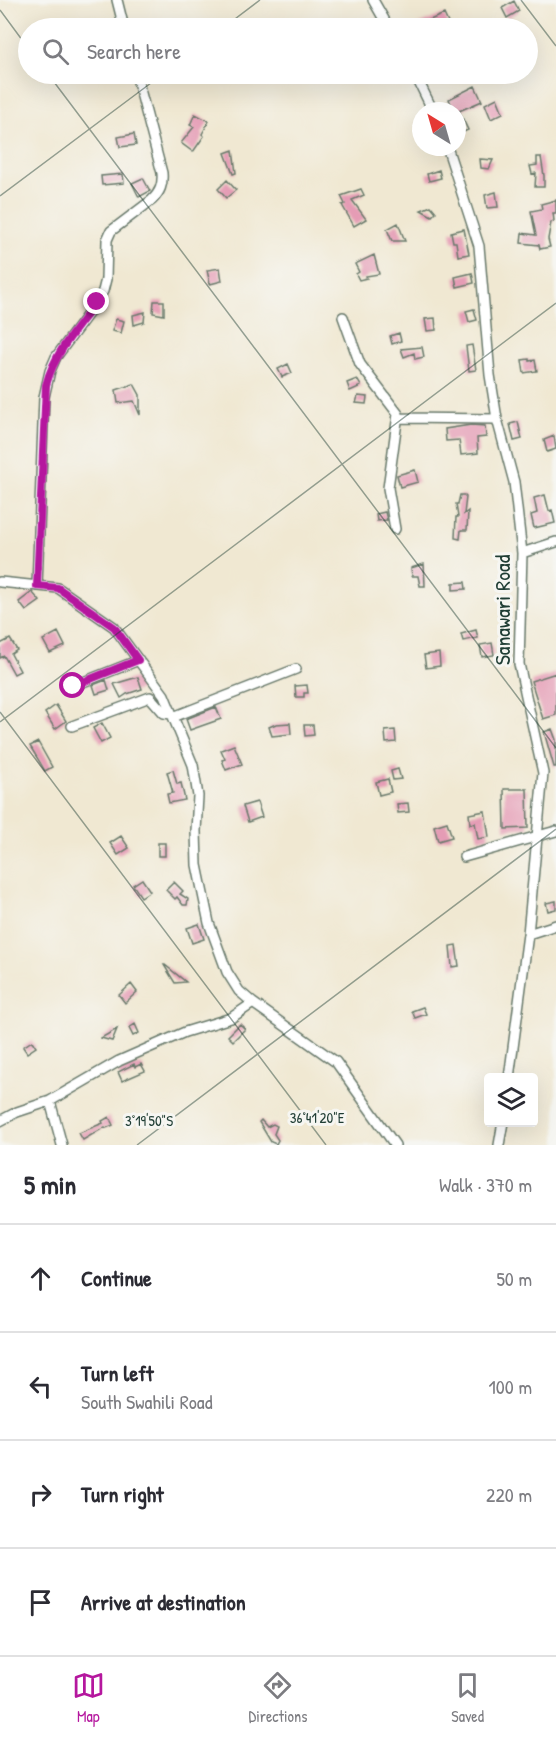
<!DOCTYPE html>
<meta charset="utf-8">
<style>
:root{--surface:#fff;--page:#f7f7f7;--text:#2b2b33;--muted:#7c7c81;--line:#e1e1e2;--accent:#b5179e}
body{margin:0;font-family:"Patrick Hand",sans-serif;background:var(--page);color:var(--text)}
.controls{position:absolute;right:18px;bottom:18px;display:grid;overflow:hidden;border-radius:6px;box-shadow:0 6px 24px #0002}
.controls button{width:54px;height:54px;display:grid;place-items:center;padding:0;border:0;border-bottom:2px solid var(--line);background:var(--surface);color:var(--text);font:30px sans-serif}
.compass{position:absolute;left:412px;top:102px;width:54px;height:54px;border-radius:50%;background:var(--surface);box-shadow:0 6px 24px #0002;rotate:323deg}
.stop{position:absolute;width:18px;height:18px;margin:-14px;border:4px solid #b5179e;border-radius:50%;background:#fff}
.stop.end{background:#b5179e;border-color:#fff;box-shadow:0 2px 6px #0008}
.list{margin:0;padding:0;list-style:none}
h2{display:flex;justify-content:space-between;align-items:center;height:78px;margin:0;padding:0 24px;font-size:26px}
h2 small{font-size:20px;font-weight:400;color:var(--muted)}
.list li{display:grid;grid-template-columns:39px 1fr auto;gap:18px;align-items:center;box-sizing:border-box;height:108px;padding:0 24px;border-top:2px solid var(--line)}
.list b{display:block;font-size:22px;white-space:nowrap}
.list p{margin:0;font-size:20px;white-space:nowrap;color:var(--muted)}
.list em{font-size:20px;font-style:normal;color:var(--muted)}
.icon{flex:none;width:33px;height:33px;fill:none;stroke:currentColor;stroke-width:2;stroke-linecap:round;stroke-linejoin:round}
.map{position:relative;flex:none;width:556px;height:1145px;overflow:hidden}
.search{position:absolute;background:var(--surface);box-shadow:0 6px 24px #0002;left:18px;right:18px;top:18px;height:66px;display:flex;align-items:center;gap:15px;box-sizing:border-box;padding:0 21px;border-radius:33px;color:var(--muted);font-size:22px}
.sheet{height:510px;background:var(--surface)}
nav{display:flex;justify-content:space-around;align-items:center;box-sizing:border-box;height:84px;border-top:2px solid var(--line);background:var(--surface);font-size:16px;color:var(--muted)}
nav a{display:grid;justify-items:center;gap:3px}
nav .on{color:var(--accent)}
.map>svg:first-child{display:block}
</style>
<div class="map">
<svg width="556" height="1145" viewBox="0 0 556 1145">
<rect width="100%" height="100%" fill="#f6f6f2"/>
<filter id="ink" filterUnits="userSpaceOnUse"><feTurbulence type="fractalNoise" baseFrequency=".0167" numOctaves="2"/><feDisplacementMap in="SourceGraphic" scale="12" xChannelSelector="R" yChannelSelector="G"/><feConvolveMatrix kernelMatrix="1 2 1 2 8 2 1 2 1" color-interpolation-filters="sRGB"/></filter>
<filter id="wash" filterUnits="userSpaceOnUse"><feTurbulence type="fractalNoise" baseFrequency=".008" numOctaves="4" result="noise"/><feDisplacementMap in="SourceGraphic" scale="24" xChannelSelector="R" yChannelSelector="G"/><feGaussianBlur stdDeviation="1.35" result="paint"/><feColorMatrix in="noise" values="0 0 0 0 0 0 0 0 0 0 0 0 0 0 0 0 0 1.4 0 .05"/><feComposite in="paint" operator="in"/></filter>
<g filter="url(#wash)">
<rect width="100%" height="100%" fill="#f0e8d2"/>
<g id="blocks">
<path fill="#e59cb5" d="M 514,1 L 519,11 L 507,18 L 502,8 Z
M 444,14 L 449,25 L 442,28 L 411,28 Z
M 475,86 L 482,101 L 459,111 L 468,130 L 457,135 L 457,111 L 454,111 L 449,99 Z
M 497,98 L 503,113 L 491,119 L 485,104 Z
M 195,114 L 209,121 L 202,134 L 204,136 L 193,152 L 181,143 L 194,127 L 190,125 Z
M 134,134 L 136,145 L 120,147 L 118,137 Z
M 233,150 L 236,173 L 233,174 L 225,153 Z
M 537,157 L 541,157 L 544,176 L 544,187 L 535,187 L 536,173 L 532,174 L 530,166 L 537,165 Z
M 480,159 L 493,160 L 489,169 L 481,168 Z
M 439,170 L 441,178 L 429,181 L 427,174 Z
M 123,174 L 124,183 L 102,185 L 101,176 Z
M 143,178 L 150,191 L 139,197 L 132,183 Z
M 227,180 L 236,190 L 226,198 L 218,189 Z
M 361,189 L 364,195 L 352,200 L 366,219 L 354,226 L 342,205 L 345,204 L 341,196 Z
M 496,192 L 498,207 L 487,208 L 485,195 Z
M 556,200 L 556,213 L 553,213 L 554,221 L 551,222 L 548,239 L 550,247 L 540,249 L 539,245 L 521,243 L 522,233 L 536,235 L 531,211 L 542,209 L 541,204 Z
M 431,206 L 436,212 L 432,216 L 421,210 Z
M 398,223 L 405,241 L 392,241 L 387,229 Z
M 464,229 L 469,254 L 458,256 L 456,242 L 453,242 L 451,232 Z
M 374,255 L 379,274 L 366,276 L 367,278 L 359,280 L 356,274 L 359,272 L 355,264 Z
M 220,268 L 222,281 L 210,284 L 207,270 Z
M 472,273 L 474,283 L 457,287 L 455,277 Z
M 154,301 L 164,301 L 164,315 L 153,313 Z
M 474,309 L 477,320 L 469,322 L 466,311 Z
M 145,312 L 144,322 L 134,325 L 133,315 Z
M 435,318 L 436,330 L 427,331 L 425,319 Z
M 116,319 L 124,321 L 121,333 L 112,331 Z
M 399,333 L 401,341 L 392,344 L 390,336 Z
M 472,345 L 476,370 L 469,371 L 466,346 Z
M 422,347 L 424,357 L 415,359 L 414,353 L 404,357 L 401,349 Z
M 529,359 L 529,361 L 535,360 L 537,371 L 524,373 L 522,360 Z
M 288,364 L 292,373 L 282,377 L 278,369 Z
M 357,379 L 361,386 L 350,391 L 347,383 Z
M 134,384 L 140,395 L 140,415 L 134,401 L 118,403 L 116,390 Z
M 358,396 L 367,397 L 366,404 L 356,403 Z
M 518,422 L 522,439 L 514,441 L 510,424 Z
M 471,425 L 485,426 L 486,437 L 477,438 L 478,453 L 461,455 L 459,440 L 446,441 L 445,429 Z
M 554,436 L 556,449 L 547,452 L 544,440 Z
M 415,470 L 418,482 L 400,487 L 397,475 Z
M 460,495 L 464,495 L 466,497 L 464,514 L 468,511 L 467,530 L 461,530 L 460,539 L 455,538 L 456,517 L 458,517 L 456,504 L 458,504 Z
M 545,495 L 549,511 L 552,510 L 555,523 L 534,528 L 531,515 L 537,513 L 534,498 Z
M 385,512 L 387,520 L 377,521 L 376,514 Z
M 424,564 L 425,586 L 420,586 L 418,576 L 412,576 L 411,568 Z
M 465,582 L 466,589 L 453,590 L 453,583 Z
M 32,592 L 40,601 L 26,611 L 19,602 Z
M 476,630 L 478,638 L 463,641 L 461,634 Z
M 58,632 L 65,646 L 50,653 L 43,640 Z
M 10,639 L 17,650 L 11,654 L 20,671 L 14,674 L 4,656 L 0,658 L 0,644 Z
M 492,643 L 494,655 L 482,657 L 480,645 Z
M 439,653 L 440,666 L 426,668 L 424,655 Z
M 556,673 L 556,715 L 543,719 L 531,681 Z
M 138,677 L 142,689 L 127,694 L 121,698 L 114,684 Z
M 106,680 L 109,690 L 96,694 L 93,685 Z
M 307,685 L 308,693 L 304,693 L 304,697 L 296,697 L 295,686 Z
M 56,705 L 66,721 L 55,729 L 45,713 Z
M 216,707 L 221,719 L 190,730 L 186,719 Z
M 102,723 L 110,738 L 101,743 L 93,728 Z
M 290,723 L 291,734 L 272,736 L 269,727 L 276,724 Z
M 304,725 L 313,725 L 314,735 L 305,736 Z
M 552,729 L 556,740 L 556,767 L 554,767 L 544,732 Z
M 395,730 L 396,742 L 386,743 L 385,731 Z
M 38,742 L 52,767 L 45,771 L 30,746 Z
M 234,745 L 242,764 L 226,770 L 222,760 L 225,759 L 221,750 Z
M 398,769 L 401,779 L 393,780 L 391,771 Z
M 173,770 L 177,784 L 181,783 L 185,800 L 169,803 L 167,794 L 173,793 L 167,772 Z
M 388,779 L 391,792 L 379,795 L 376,782 Z
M 504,789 L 527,789 L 528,828 L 505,829 Z
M 257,802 L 262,817 L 248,822 L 243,806 Z
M 408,803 L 409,812 L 398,813 L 397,804 Z
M 485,811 L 489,837 L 478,839 L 475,823 L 470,824 L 469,814 Z
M 447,822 L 452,837 L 438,841 L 434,826 Z
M 121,836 L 129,848 L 118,855 L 110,843 Z
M 158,843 L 165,843 L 165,856 L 158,856 Z
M 142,879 L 150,891 L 141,897 L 133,885 Z
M 174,882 L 183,891 L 180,894 L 188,899 L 187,905 L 183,905 L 177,897 L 175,899 L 166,890 Z
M 556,901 L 556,909 L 548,911 L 546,903 Z
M 199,924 L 204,939 L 192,943 L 187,928 Z
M 456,945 L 459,966 L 452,967 L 450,946 Z
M 164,965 L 165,965 L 186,982 L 175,983 Z
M 131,984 L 137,992 L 125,1003 L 119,995 Z
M 423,1007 L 426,1014 L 415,1018 L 412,1011 Z
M 135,1024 L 139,1033 L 133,1036 L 129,1028 Z
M 240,1024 L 245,1029 L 233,1041 L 228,1036 Z
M 117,1029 L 112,1041 L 101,1038 Z
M 32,1041 L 36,1047 L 27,1053 L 23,1047 Z
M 134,1064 L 135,1067 L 141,1064 L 145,1071 L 122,1081 L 118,1072 Z
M 109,1117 L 113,1125 L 106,1128 L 105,1127 L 83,1140 L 79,1133 L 103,1123 L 102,1121 Z
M 261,1120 L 267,1127 L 273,1124 L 277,1126 L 274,1134 L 278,1140 L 276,1144 L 271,1142 L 259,1122 Z"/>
</g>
</g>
<g filter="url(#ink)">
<use href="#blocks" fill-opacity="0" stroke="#68796b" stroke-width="1.5"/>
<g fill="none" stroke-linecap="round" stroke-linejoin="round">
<g stroke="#68796b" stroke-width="12">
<path id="minor" d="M 117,0 L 124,28
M 373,0 L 389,28
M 415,74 L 433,111
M 447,147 L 479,246 L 490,375 L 497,419 L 514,482 L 522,553 L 519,664 L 543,773 L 528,934 L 509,1078
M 343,317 L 360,364 L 398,414 L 388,488 L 395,529
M 398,418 L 497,419
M 522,553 L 556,542
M 0,582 L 58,588 L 114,627 L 164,695 L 193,765 L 198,796 L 196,831 L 197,865 L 209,923 L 227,972 L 239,991 L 253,1003 L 336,1062 L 395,1145
M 37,586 L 44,397 L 50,371 L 56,357 L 97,302 L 103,291 L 106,279 L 107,240 L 111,231 L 152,200 C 160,192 163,185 162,173 L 136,74
M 73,686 L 139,660
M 173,717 L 296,669
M 72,726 L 150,697 L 164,713 L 171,714
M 464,857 L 556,831
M 528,934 L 556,925
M 50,1101 L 62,1145
M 0,1121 L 17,1112 L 50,1101 L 119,1061 L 185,1032 L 231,1018 L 253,1003
M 499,1145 L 503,1122"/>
</g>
<use href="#minor" stroke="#fff" stroke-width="9"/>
</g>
</g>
<g fill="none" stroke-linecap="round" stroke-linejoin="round" filter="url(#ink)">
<path stroke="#b5179e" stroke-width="8" d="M 73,686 L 138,660 L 114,627 L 58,588 L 37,586 L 46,385 C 55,352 76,329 97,302"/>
</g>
<path fill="none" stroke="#1f3d34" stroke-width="1.5" stroke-opacity="0.45" d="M 521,0 L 556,46M 0,10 L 28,48M 223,28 L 260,0M 48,74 L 556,748M 0,196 L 163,74M 0,712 L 326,1145M 0,722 L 556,303M 137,1145 L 556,829"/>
<g text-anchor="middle" stroke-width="6" stroke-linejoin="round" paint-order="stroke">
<g font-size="22" fill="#1f3d34" stroke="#f6f6f2">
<text transform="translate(502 610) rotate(-90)" y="8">Sanawari Road</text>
</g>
</g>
<g font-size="15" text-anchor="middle" fill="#1f3d34" stroke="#f6f6f2" stroke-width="6" stroke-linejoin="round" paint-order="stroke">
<text x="317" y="1123">36°41'20"E</text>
<text x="149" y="1126">3°19'50"S</text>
</g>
</svg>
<div class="controls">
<button><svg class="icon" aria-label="layers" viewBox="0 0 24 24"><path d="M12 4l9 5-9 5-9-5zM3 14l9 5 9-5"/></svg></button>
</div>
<svg class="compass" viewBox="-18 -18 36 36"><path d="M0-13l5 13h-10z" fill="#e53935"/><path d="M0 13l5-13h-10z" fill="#7c7c81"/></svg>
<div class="stop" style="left:73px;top:686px"></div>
<div class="stop end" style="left:97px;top:302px"></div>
<div class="search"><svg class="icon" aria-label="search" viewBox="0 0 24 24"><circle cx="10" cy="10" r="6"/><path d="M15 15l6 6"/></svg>Search here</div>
</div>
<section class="sheet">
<h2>5 min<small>Walk · 370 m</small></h2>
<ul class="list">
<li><svg class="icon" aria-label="ahead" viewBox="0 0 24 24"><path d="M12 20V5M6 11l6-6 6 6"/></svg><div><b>Continue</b></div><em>50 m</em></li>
<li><svg class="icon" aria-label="left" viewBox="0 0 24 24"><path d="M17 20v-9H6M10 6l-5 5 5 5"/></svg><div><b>Turn left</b><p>South Swahili Road</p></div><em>100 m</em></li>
<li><svg class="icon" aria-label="right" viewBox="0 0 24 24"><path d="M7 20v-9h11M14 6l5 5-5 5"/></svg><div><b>Turn right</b></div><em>220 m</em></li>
<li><svg class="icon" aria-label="arrive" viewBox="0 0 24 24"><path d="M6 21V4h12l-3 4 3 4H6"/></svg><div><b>Arrive at destination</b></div></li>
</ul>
</section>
<nav>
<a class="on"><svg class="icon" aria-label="map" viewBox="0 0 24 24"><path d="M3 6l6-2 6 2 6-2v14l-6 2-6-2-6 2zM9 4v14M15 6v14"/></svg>Map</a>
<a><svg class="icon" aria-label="directions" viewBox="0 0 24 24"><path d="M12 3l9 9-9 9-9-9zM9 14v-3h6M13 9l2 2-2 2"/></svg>Directions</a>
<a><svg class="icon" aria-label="saved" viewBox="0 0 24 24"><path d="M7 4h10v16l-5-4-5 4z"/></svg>Saved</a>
</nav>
